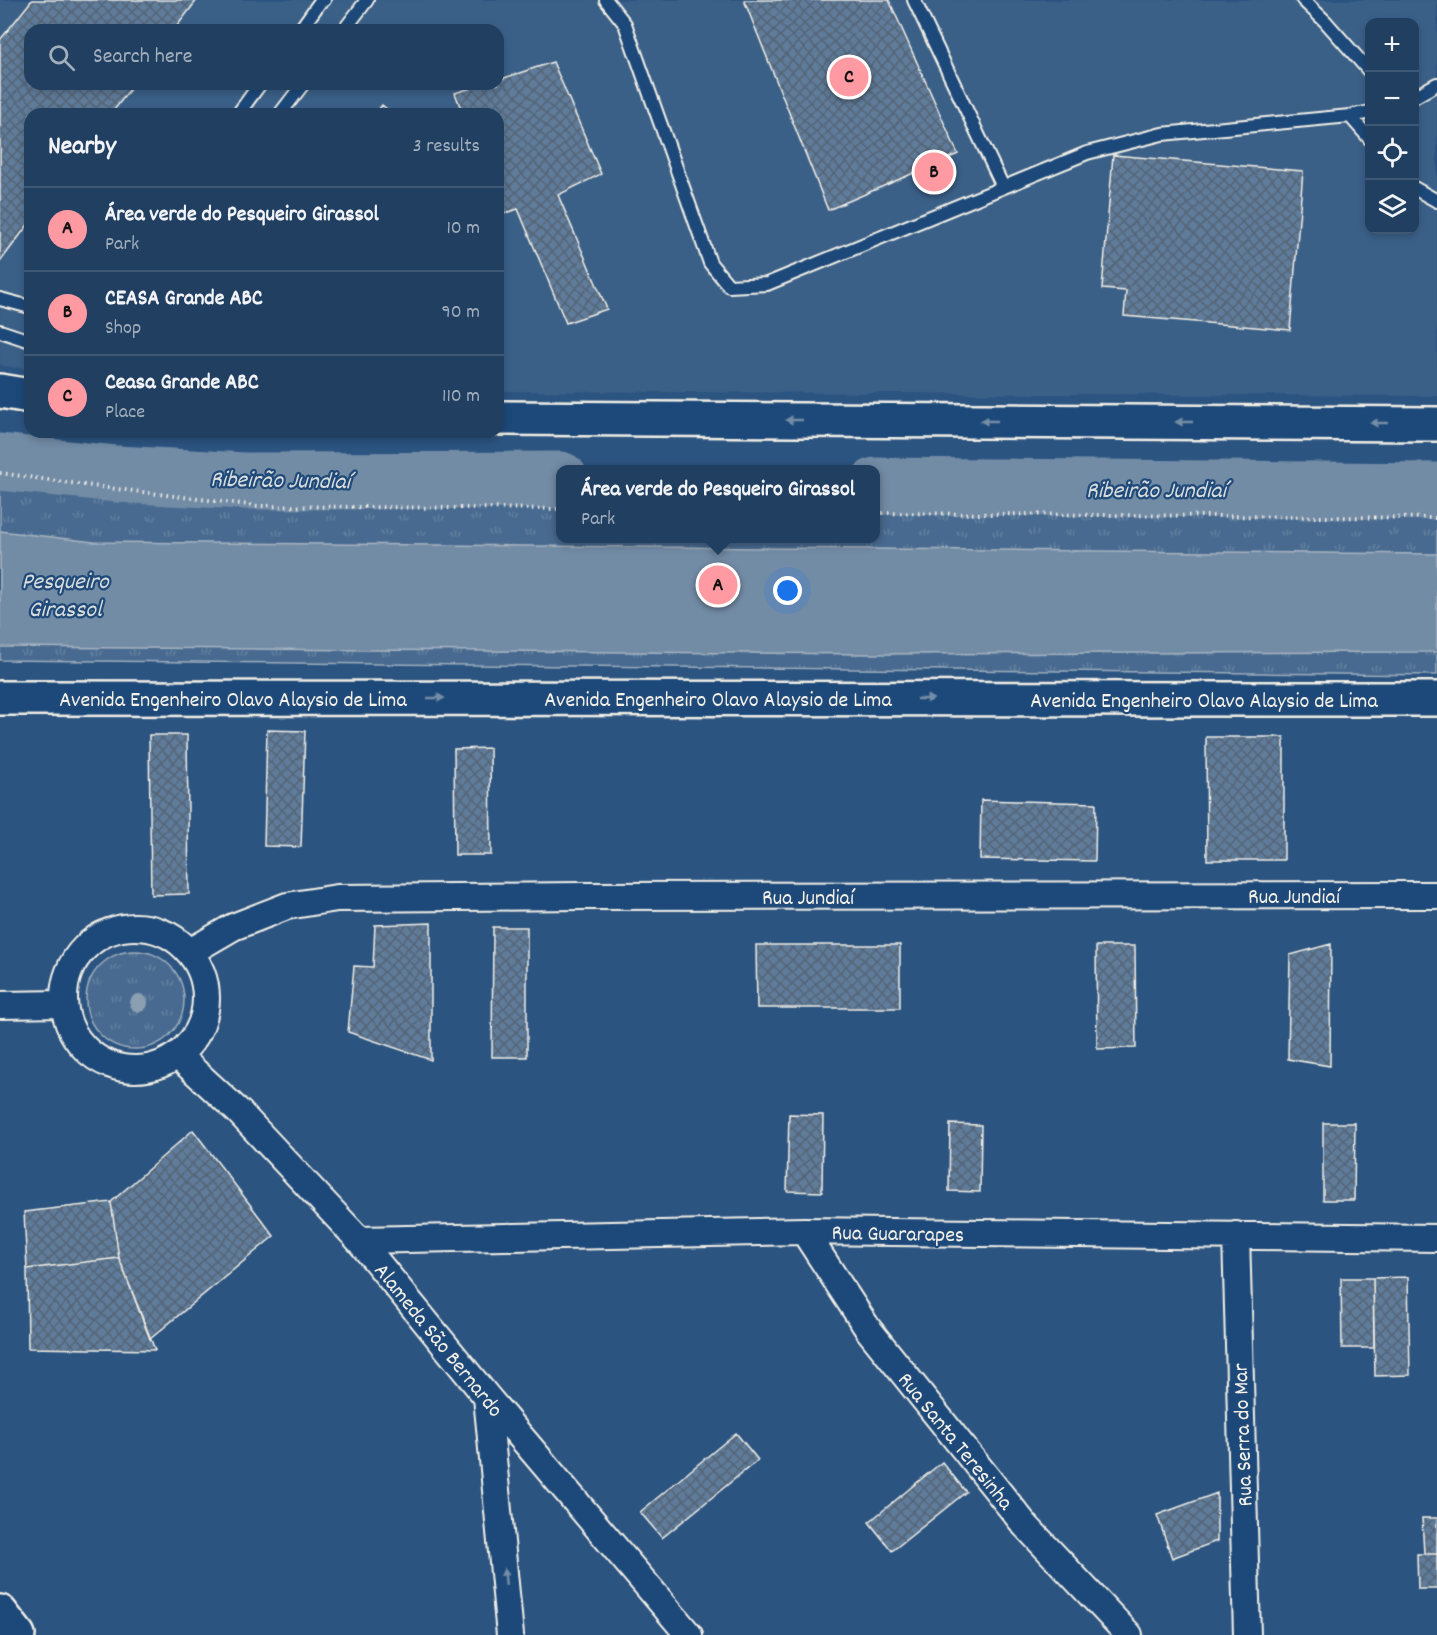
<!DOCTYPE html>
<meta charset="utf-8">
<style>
:root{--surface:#213f61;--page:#294667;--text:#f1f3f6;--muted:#a2afbd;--line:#3e5876;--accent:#ff9aa2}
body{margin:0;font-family:Dekko,sans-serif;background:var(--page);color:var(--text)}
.controls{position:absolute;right:18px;top:18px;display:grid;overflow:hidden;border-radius:12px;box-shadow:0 3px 9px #0003}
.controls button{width:54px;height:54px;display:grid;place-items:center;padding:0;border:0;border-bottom:2px solid var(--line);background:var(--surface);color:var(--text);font:30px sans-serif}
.you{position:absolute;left:788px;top:591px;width:21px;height:21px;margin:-15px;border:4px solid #fff;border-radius:50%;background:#1a73e8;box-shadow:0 0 0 9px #1a73e833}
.badge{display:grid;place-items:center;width:39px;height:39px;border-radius:50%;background:var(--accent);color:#111;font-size:20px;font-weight:700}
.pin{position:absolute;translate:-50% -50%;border:3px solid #fff;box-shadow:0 2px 6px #0006}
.popup{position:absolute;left:556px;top:465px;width:324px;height:78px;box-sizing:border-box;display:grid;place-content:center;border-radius:12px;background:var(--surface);filter:drop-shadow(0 2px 4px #0005);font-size:20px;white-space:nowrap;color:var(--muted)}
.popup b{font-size:22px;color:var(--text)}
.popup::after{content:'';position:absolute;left:50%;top:100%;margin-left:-12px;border:12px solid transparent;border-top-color:var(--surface)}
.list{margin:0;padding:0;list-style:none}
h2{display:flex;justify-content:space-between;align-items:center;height:78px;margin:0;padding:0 24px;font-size:26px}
h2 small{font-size:20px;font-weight:400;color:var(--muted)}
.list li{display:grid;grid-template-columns:39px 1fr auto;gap:18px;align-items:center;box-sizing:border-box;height:84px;padding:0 24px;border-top:2px solid var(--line)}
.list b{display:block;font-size:22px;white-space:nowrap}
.list p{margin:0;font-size:20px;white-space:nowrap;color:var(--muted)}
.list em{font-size:20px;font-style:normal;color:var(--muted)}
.icon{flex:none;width:33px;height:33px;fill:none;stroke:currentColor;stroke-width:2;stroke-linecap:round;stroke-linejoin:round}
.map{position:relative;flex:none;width:1437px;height:1635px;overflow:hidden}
.search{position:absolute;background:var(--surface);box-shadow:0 3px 9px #0003;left:24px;top:24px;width:480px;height:66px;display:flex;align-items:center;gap:15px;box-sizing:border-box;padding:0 21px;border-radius:18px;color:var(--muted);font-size:22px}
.panel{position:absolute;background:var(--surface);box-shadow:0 3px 9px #0003;left:24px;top:108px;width:480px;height:330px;border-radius:18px}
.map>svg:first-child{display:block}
</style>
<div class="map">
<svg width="1437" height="1635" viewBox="0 0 1437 1635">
<defs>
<pattern id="grass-tufts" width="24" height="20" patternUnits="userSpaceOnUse" patternTransform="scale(1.5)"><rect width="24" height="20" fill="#496b90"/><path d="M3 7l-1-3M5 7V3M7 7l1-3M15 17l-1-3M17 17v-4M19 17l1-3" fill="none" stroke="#6481a0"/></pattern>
<pattern id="building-cross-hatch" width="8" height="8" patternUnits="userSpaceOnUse" patternTransform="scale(1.5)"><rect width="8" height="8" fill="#5e7b9a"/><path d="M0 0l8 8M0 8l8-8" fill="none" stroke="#556474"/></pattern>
</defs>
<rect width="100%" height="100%" fill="#2c5481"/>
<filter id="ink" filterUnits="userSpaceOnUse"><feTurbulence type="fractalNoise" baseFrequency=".0167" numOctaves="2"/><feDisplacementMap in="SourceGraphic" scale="12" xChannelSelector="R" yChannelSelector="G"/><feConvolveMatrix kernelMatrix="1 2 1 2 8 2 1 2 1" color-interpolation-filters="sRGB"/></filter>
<g filter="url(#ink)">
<path fill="#3b6088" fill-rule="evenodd" d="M 0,0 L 1437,0 L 1437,396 L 498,391 L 498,114 L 30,114 L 30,370 L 0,365 ZM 1370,22 L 1414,22 L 1414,230 L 1370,230 ZM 30,30 L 498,30 L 498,84 L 30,84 Z"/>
<path fill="url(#grass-tufts)" stroke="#9eaebc" stroke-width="1.5" d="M 0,478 L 90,493 L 560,499 L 560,538 L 876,538 L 876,503 L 1437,509 L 1437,675 L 0,660 Z
M86 1000a49 49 0 1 1 98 0a49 49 0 1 1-98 0Z"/>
<path fill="#738ca6" stroke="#a7b4c0" stroke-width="1.5" d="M 0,531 L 94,542 L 1437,554 L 1437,652 L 868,654 L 0,647 Z"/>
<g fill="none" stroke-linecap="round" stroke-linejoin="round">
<path stroke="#738ca6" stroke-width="57" d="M 0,462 L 117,474 L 245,481 L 560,480
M 876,486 L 1437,491"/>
</g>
<path fill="url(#building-cross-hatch)" stroke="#f4f1e8" stroke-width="1.5" d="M 32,0 L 197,0 L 174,30 L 30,30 L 30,84 L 134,84 L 111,114 L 30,114 L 30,222 L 0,262 L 0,40 Z
M 744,0 L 889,0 L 958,154 L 828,210 Z
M 553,62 L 601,174 L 558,195 L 607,309 L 566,323 L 518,209 L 502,214 L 498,204 L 498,114 L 463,114 L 455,93 L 484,84 L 498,84 L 498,80 Z
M 382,105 L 393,114 L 375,114 Z
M 1113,155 L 1303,171 L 1290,330 L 1124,316 L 1126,291 L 1102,289 Z
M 267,730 L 305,731 L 301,847 L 264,846 Z
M 149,735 L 187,735 L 189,894 L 151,895 Z
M 1206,737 L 1284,737 L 1284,860 L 1207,860 Z
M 490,748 L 491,855 L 455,855 L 454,749 Z
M 981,800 L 1096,803 L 1095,861 L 980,859 Z
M 431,923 L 431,1060 L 348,1032 L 354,966 L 373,967 L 375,925 Z
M 493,927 L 527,927 L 527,1057 L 492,1057 Z
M 1331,944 L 1330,1066 L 1288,1059 L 1290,955 Z
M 756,945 L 900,945 L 900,1008 L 757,1008 Z
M 1096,946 L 1135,946 L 1136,1048 L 1097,1049 Z
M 789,1114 L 823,1115 L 822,1192 L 787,1191 Z
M 1323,1123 L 1355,1123 L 1354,1200 L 1323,1200 Z
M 950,1124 L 981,1125 L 980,1192 L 949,1191 Z
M 193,1130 L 274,1236 L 150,1339 L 119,1258 L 111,1202 Z
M 111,1202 L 119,1258 L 27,1269 L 24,1212 Z
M 119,1258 L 155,1350 L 28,1348 L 27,1269 Z
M 1408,1277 L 1410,1375 L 1375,1376 L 1373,1278 Z
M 1341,1278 L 1373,1278 L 1374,1348 L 1342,1348 Z
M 736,1433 L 758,1460 L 662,1538 L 640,1512 Z
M 942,1462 L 966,1492 L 892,1551 L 869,1522 Z
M 1217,1493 L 1217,1541 L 1172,1558 L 1157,1515 Z
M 1422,1518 L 1437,1518 L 1437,1554 L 1424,1554 Z
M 1417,1554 L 1437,1554 L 1437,1589 L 1418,1589 Z"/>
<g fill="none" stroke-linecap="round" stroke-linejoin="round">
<g stroke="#f4f1e8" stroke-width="16">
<path id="lane" d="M 606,0 L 625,24 L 710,263 L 729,286 L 767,284 L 1087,153 L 1162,134 L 1350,116 L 1370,112
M 914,0 L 1003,187
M 1303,0 L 1325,21 L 1370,72
M 300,30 L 320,2 L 324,0
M 344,30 L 367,0
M 1414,97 L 1437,84
M 238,114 L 260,84
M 280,114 L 303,84
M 1350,116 L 1370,139
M 1414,188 L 1437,201
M 0,299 L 30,307
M 0,331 L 30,341"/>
</g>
<g stroke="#f4f1e8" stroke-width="30">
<path id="street" d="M64 998a71 71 0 1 1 142 0a71 71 0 1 1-142 0Z
M 190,952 L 233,927 L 287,906 L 337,898 L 583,896 L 1437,895
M 0,1005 L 64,1004
M 178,1056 L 239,1112 L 359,1240 L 487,1397 L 689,1635
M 804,1231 L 868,1329 L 1025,1525 L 1129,1635
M 1236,1235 L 1247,1635
M 359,1240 L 804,1231 L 1437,1238
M 487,1397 L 510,1635"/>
</g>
<g stroke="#f4f1e8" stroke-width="38">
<path id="secondary" d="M 0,391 L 30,396
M 498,418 L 1437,424
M 0,698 L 1437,699"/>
</g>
<g stroke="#f4f1e8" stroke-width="38">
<path id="highway" d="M 0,1612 L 18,1635"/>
</g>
<path stroke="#f4f1e8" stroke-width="4" stroke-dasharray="1.5 4.5" stroke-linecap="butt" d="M 0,473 L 92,486 L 258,506 L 560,509
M 876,513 L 1437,518"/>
<use href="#lane" stroke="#1f4a7a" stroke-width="12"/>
<use href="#street" stroke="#1f4a7a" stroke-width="26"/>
<use href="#secondary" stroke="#1f4a7a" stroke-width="33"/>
<use href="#highway" stroke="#1f4a7a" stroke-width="33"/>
</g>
<circle fill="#8c9fb2" cx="139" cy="1003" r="9"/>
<defs><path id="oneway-solid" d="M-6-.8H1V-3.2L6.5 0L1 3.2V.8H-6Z" transform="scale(1.5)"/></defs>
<g fill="#748da6">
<use href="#oneway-solid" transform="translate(794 420) rotate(-180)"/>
<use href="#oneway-solid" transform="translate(989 421) rotate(-180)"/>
<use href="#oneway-solid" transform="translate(1184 422) rotate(-180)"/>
<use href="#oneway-solid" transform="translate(1379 423) rotate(-180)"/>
<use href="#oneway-solid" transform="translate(436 698)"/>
<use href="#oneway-solid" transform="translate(925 699)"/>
<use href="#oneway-solid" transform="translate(505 1577) rotate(-96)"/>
</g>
</g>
<g text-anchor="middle" stroke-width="4.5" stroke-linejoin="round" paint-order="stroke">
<g font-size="22" fill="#f4f1e8" stroke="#1f4a7a">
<text x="233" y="706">Avenida Engenheiro Olavo Alaysio de Lima</text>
<text x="718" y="706">Avenida Engenheiro Olavo Alaysio de Lima</text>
<text x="1204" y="707">Avenida Engenheiro Olavo Alaysio de Lima</text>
<text x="1294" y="903">Rua Jundiaí</text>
<text x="808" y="904">Rua Jundiaí</text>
<text transform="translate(898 1232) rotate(1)" y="8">Rua Guararapes</text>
<text transform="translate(440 1339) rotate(51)" y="8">Alameda São Bernardo</text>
<text transform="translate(1241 1435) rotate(-92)" y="8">Rua Serra do Mar</text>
<text transform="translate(957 1440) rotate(51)" y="8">Rua Santa Teresinha</text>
</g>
<g font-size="24" font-style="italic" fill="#dadddb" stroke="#1f4a7a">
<text transform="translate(280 479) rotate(1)" y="8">Ribeirão Jundiaí</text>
<text x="1156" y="497">Ribeirão Jundiaí</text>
<text x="65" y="588">Pesqueiro<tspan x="65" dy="28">Girassol</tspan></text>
</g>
</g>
</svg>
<div class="controls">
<button>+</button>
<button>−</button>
<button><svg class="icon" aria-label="locate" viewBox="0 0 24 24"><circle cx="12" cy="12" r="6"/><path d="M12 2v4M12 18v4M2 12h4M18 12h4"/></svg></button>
<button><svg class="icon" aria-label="layers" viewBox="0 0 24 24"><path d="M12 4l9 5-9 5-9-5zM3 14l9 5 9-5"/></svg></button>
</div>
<div class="you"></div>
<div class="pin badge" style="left:718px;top:585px">A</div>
<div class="popup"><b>Área verde do Pesqueiro Girassol</b>Park</div>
<div class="pin badge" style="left:934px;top:172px">B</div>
<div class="pin badge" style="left:849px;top:77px">C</div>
<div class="search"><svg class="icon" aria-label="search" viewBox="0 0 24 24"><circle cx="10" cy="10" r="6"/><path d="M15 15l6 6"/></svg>Search here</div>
<section class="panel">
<h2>Nearby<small>3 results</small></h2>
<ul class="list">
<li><span class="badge">A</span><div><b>Área verde do Pesqueiro Girassol</b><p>Park</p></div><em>10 m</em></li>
<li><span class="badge">B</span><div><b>CEASA Grande ABC</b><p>Shop</p></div><em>90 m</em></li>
<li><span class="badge">C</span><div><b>Ceasa Grande ABC</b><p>Place</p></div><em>110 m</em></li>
</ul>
</section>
</div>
